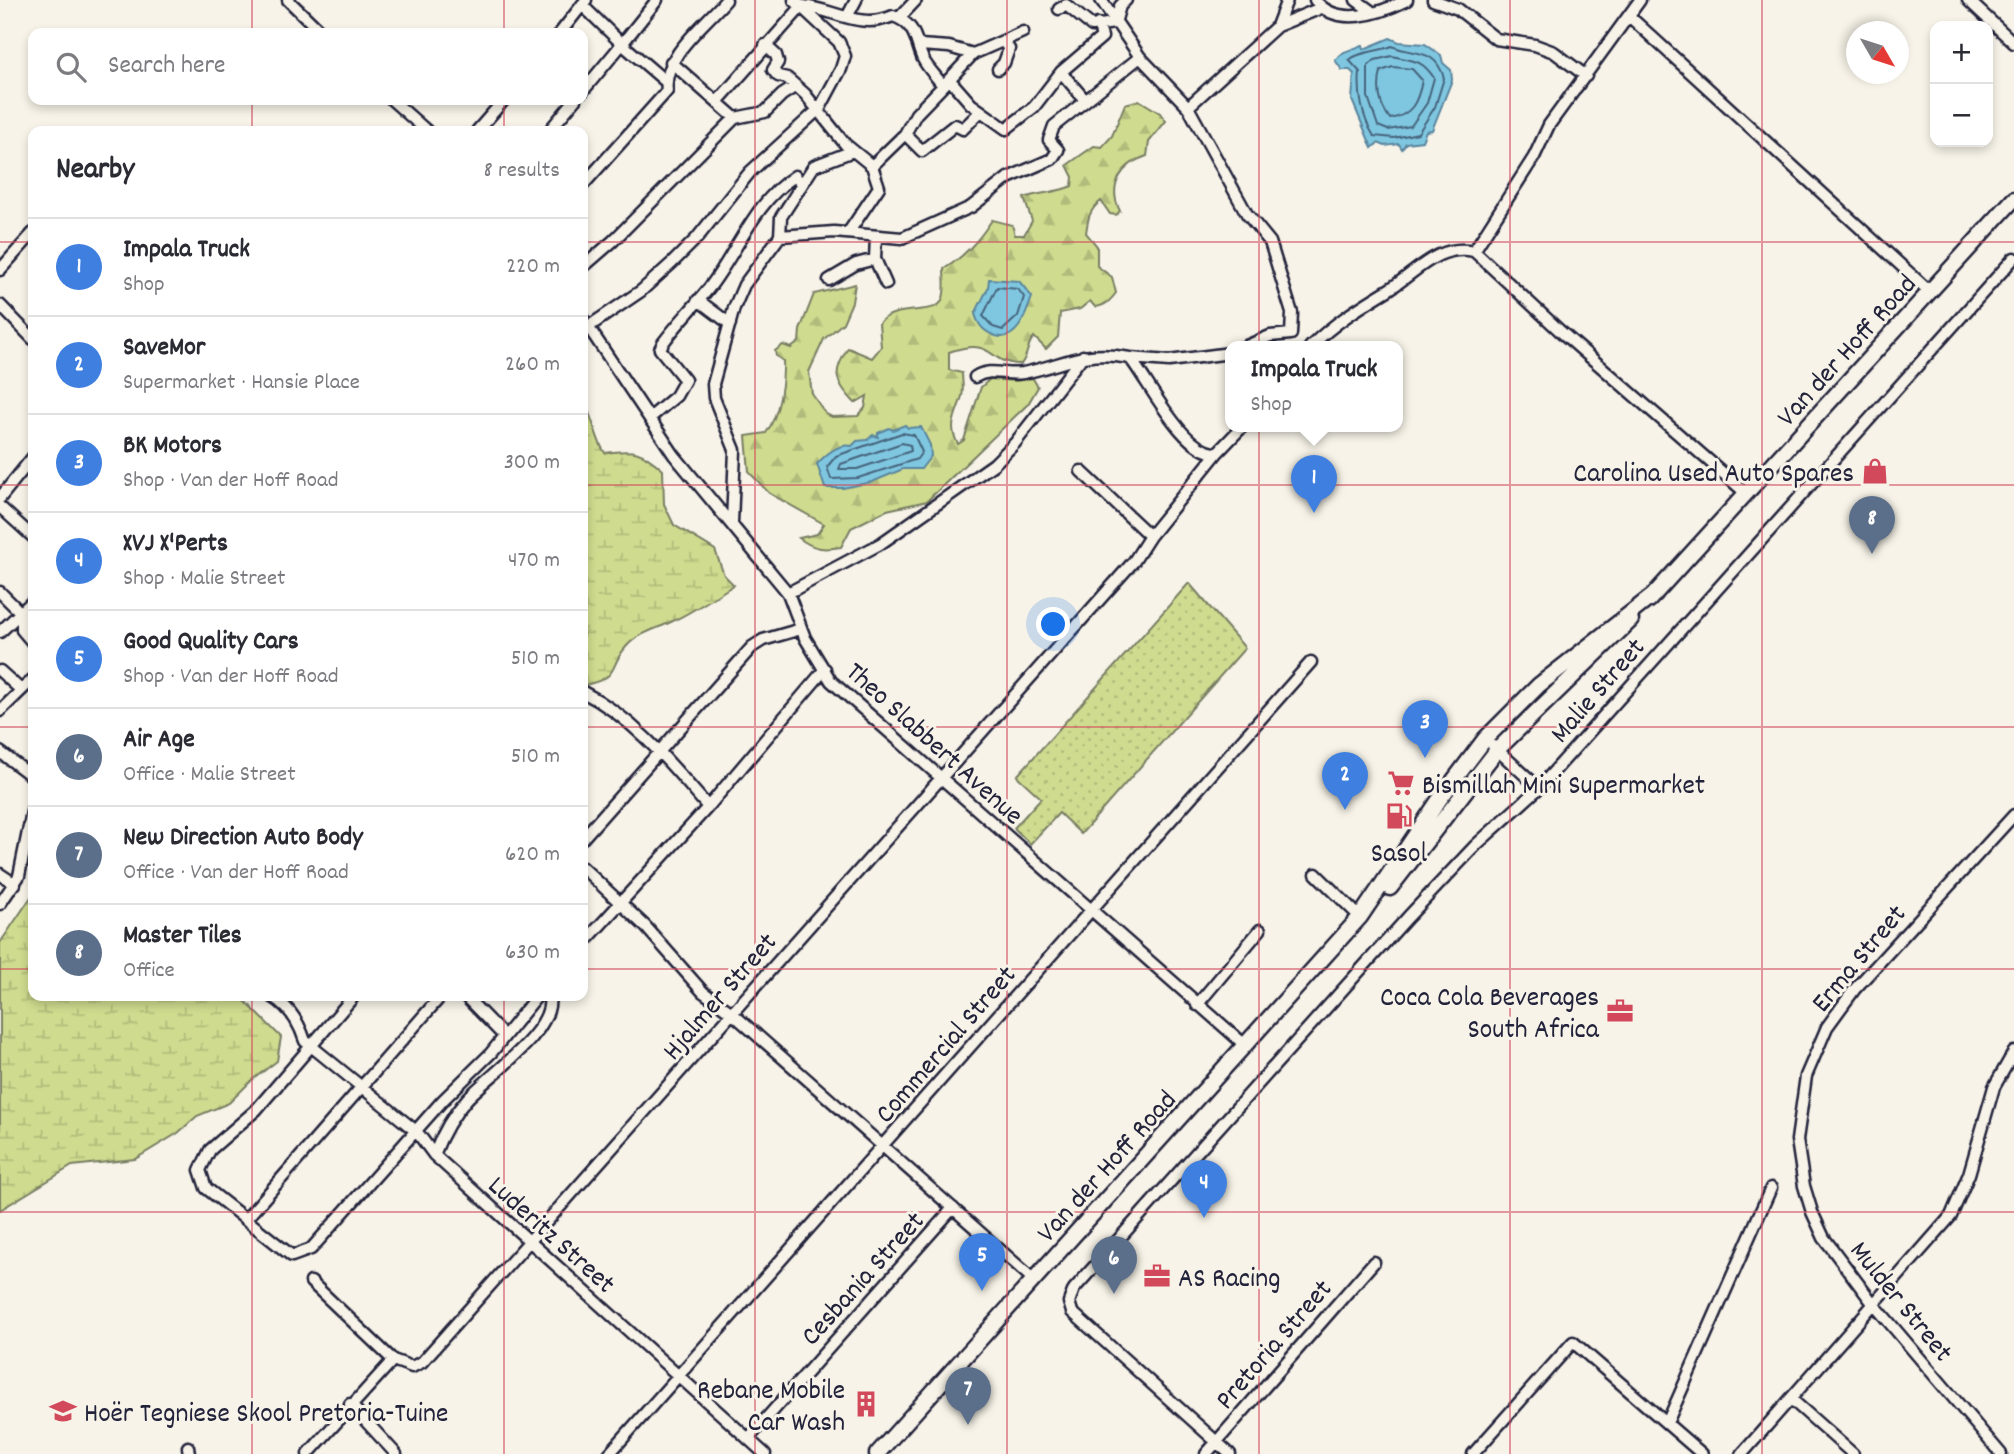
<!DOCTYPE html>
<meta charset="utf-8">
<style>
:root{--surface:#fff;--page:#f7f7f7;--text:#2b2b33;--muted:#7c7c81;--line:#e1e1e2;--accent:#ea580c}
body{margin:0;font-family:Dekko,sans-serif;background:var(--page);color:var(--text)}
.controls{position:absolute;right:21px;top:21px;display:grid;overflow:hidden;border-radius:14px;box-shadow:0 4px 10px #0003}
.controls button{width:63px;height:63px;display:grid;place-items:center;padding:0;border:0;border-bottom:2px solid var(--line);background:var(--surface);color:var(--text);font:35px sans-serif}
.compass{position:absolute;left:1846px;top:21px;width:63px;height:63px;border-radius:50%;background:var(--surface);box-shadow:0 4px 10px #0003;rotate:129deg}
.you{position:absolute;left:1054px;top:625px;width:24px;height:24px;margin:-18px;border:5px solid #fff;border-radius:50%;background:#1a73e8;box-shadow:0 0 0 10px #1a73e833}
.badge{display:grid;place-items:center;width:46px;height:46px;border-radius:50%;background:var(--accent);color:#fff;font-size:23px;font-weight:700}
.pin{position:absolute;translate:-50% -58px;filter:drop-shadow(0 2px 4px #0008)}
.pin::after{content:'';position:absolute;top:37px;width:24px;height:21px;background:inherit;clip-path:polygon(0 0,100% 0,50% 100%)}
.popup{position:absolute;left:1225px;top:341px;width:178px;height:91px;box-sizing:border-box;display:grid;place-content:center;border-radius:14px;background:var(--surface);filter:drop-shadow(0 2px 5px #0005);font-size:23px;white-space:nowrap;color:var(--muted)}
.popup b{font-size:26px;color:var(--text)}
.popup::after{content:'';position:absolute;left:50%;top:100%;margin-left:-14px;border:14px solid transparent;border-top-color:var(--surface)}
.list{margin:0;padding:0;list-style:none}
h2{display:flex;justify-content:space-between;align-items:center;height:91px;margin:0;padding:0 28px;font-size:30px}
h2 small{font-size:23px;font-weight:400;color:var(--muted)}
.list li{display:grid;grid-template-columns:46px 1fr auto;gap:21px;align-items:center;box-sizing:border-box;height:98px;padding:0 28px;border-top:2px solid var(--line)}
.list b{display:block;font-size:26px;white-space:nowrap}
.list p{margin:0;font-size:23px;white-space:nowrap;color:var(--muted)}
.list em{font-size:23px;font-style:normal;color:var(--muted)}
.icon{flex:none;width:38px;height:38px;fill:none;stroke:currentColor;stroke-width:2;stroke-linecap:round;stroke-linejoin:round}
.map{position:relative;flex:none;width:2014px;height:1454px;overflow:hidden}
.search{position:absolute;background:var(--surface);box-shadow:0 4px 10px #0003;left:28px;top:28px;width:560px;height:77px;display:flex;align-items:center;gap:18px;box-sizing:border-box;padding:0 24px;border-radius:14px;color:var(--muted);font-size:26px}
.panel{position:absolute;background:var(--surface);box-shadow:0 4px 10px #0003;left:28px;top:126px;width:560px;height:875px;border-radius:14px}
.map>svg:first-child{display:block}
</style>
<div class="map">
<svg width="2014" height="1454" viewBox="0 0 2014 1454">
<defs>
<pattern id="grass-dots" width="8" height="8" patternUnits="userSpaceOnUse" patternTransform="scale(1.75)"><rect width="8" height="8" fill="#cfdb8e"/><path d="M2 2h.1M6 6h.1" fill="none" stroke="#b1bc7b" stroke-width="1.8" stroke-linecap="round"/></pattern>
<pattern id="forest-firs" width="22" height="20" patternUnits="userSpaceOnUse" patternTransform="scale(1.75)"><rect width="22" height="20" fill="#cfdb8e"/><path d="M5 1l3.5 6h-7zM16 11l3.5 6h-7z" fill="#b1bc7b"/></pattern>
<pattern id="wetland-marsh" width="20" height="14" patternUnits="userSpaceOnUse" patternTransform="scale(1.75)"><rect width="20" height="14" fill="#cfdb8e"/><path d="M1 5h8M5 5V1M11 12h8M15 12V8" fill="none" stroke="#b1bc7b"/></pattern>
</defs>
<rect width="100%" height="100%" fill="#f7f3e8"/>
<filter id="ink" filterUnits="userSpaceOnUse"><feTurbulence type="fractalNoise" baseFrequency=".0143" numOctaves="2"/><feDisplacementMap in="SourceGraphic" scale="14" xChannelSelector="R" yChannelSelector="G"/><feConvolveMatrix kernelMatrix="1 2 1 2 8 2 1 2 1" color-interpolation-filters="sRGB"/></filter>
<g filter="url(#ink)">
<path fill="url(#grass-dots)" stroke="#787e64" stroke-width="2" d="M 1189,583 L 1245,648 L 1081,834 L 1059,813 L 1030,844 L 1014,828 L 1041,798 L 1017,776 Z"/>
<path fill="url(#forest-firs)" stroke="#787e64" stroke-width="2" d="M 1139,100 L 1160,113 L 1166,121 L 1149,142 L 1147,156 C 1122,164 1107,186 1120,211 L 1116,215 L 1110,214 L 1101,201 C 1089,210 1088,219 1086,233 L 1097,246 L 1097,266 L 1112,277 L 1116,293 C 1110,301 1105,306 1095,307 L 1090,301 L 1080,309 L 1060,313 L 1058,337 L 1046,349 L 1034,337 C 1026,345 1029,355 1021,364 C 985,364 997,336 949,352 L 949,370 L 962,373 C 962,380 964,389 962,396 C 957,414 947,426 958,444 L 964,440 L 981,387 L 990,379 L 1017,381 L 1032,377 L 1038,387 L 1028,404 L 927,501 L 887,510 L 851,528 L 841,547 C 824,550 813,549 799,538 L 817,534 L 824,524 L 769,493 L 749,472 L 746,436 L 766,433 C 779,415 784,384 783,361 L 776,356 L 775,351 L 783,345 L 791,348 L 799,342 L 800,330 L 814,294 L 855,284 L 852,302 L 843,323 L 824,339 L 809,372 L 812,394 L 826,414 L 832,417 L 858,416 L 865,408 L 867,396 L 855,403 C 834,381 832,373 848,348 L 872,358 L 881,347 L 879,323 C 897,302 938,318 943,298 C 946,289 944,278 944,269 C 965,256 978,241 992,220 L 1012,225 L 1015,235 L 1024,235 L 1032,221 L 1024,198 C 1040,192 1057,193 1072,186 L 1073,177 L 1067,165 L 1094,146 L 1102,147 L 1112,136 L 1125,104 Z"/>
<path fill="url(#wetland-marsh)" stroke="#787e64" stroke-width="2" d="M 583,401 C 594,417 594,436 605,453 C 634,449 641,450 663,470 L 664,504 L 674,525 L 715,550 L 724,575 L 734,585 C 714,597 694,611 673,621 C 657,629 638,633 626,647 C 608,667 621,677 585,685 L 583,684 Z
M 33,894 L 33,996 L 240,996 L 281,1037 L 277,1061 L 252,1080 L 229,1103 L 197,1116 L 178,1133 L 135,1159 L 72,1166 L 0,1210 L 0,943 Z"/>
<path fill="#7fc7e0" stroke="#5a859e" stroke-width="2" d="M 1390,38 L 1399,42 L 1425,44 L 1441,55 L 1443,63 L 1451,70 L 1452,80 L 1432,130 L 1426,131 L 1422,141 L 1406,143 L 1402,149 L 1399,144 L 1385,146 L 1378,143 L 1372,148 L 1352,100 L 1354,74 L 1350,70 L 1342,70 L 1335,60 L 1344,52 L 1363,45 L 1364,49 Z
M 989,279 L 1019,281 L 1032,297 C 1026,315 1016,345 993,335 C 982,330 978,324 975,314 L 988,288 Z
M 905,425 L 908,428 L 921,427 L 930,445 L 931,456 L 921,469 L 903,469 L 872,482 L 843,488 L 825,488 L 817,464 C 827,453 840,443 852,446 L 857,441 L 867,440 L 873,435 L 878,437 L 878,433 L 889,428 L 893,430 Z"/>
<g fill="none" stroke-linecap="round" stroke-linejoin="round">
<path stroke="#47647d" stroke-width="2" d="M 1392,46 C 1414,56 1435,47 1444,78 L 1435,107 L 1418,133 L 1394,138 L 1374,136 C 1362,118 1358,93 1360,72 L 1349,60 C 1360,51 1378,52 1392,46 Z
M 1392,56 C 1413,61 1422,59 1434,78 L 1427,103 L 1411,126 L 1388,130 L 1378,126 L 1368,97 L 1368,66 L 1375,60 Z
M 1393,67 L 1412,69 L 1422,80 C 1418,102 1412,115 1390,119 C 1379,105 1377,88 1381,71 Z
M 997,287 L 1018,289 L 1024,297 L 1018,316 L 1003,330 L 993,327 L 983,316 Z
M 902,433 L 914,435 L 922,452 L 917,459 L 858,478 L 831,479 L 827,467 L 836,456 Z
M 902,443 L 910,445 L 911,451 L 857,469 L 839,469 L 841,464 Z"/>
<g stroke="#22223b" stroke-width="15">
<path id="street" d="M 288,0 L 322,33
M 657,0 L 622,44 L 665,81
M 1101,0 L 1140,57 L 1188,107 L 1247,214 L 1270,242 L 1292,313 L 1291,334 L 1270,336 L 1244,347
M 1315,0 C 1337,28 1379,14 1407,0
M 1356,0 L 1371,11
M 1433,0 L 1458,9 L 1496,39 L 1535,45 L 1554,52 L 1586,76
M 1968,0 L 2014,43
M 582,5 L 622,44 L 583,91
M 803,6 C 836,10 860,30 893,16 C 917,24 915,42 923,59 C 928,69 937,77 943,86 L 973,54 L 949,47 L 920,45
M 1059,9 L 1066,5 L 1092,26 L 1115,23 L 1120,6 L 1126,0
M 1629,16 L 1930,292
M 847,17 L 856,0
M 899,18 L 916,0
M 1277,26 L 1321,8
M 560,33 L 586,0
M 765,45 L 776,55 L 778,62 L 773,70 L 778,76 L 787,78 L 805,94 L 845,144 L 872,166 L 879,187 L 848,233
M 973,54 L 1023,32
M 671,62 L 735,118
M 998,69 L 1004,63 L 1009,49 L 1003,41
M 1061,72 L 1085,100
M 950,80 L 971,104 L 1006,129 L 1034,107 L 1061,72 L 1102,37 L 1098,24
M 392,100 L 427,131
M 717,102 L 802,6
M 1188,107 L 1277,26 L 1287,0
M 477,131 L 504,100
M 549,131 L 575,100
M 905,134 L 922,151 L 955,125 L 963,129 L 981,111
M 872,166 L 905,134 L 916,114 L 943,86
M 583,185 L 667,91 C 662,56 705,25 726,0
M 780,236 L 781,217 L 814,166 L 853,151
M 876,237 L 875,259 L 886,284
M 1474,251 L 1534,157 L 1549,125 L 1640,0
M 583,267 L 613,241 L 735,118 L 765,112 L 782,95 L 796,86
M 0,270 L 33,233
M 829,280 L 856,264 L 875,259
M 698,300 L 730,324
M 0,305 L 33,339
M 583,319 L 674,455 L 788,593 L 805,638 L 831,681 L 1246,1046
M 588,327 L 641,291 L 672,263 L 697,238 L 750,172 L 820,108 L 841,69 L 845,56 L 839,42 L 794,0
M 1310,347 C 1334,323 1360,307 1388,290 C 1416,273 1438,243 1474,251 L 1559,330 L 1747,494
M 1130,358 L 1169,361 L 1230,353
M 975,377 C 991,367 1005,376 1023,373 C 1065,365 1081,349 1130,358 C 1149,382 1184,454 1217,453 L 1242,427
M 651,417 L 676,396 L 685,380 L 660,349 L 663,343 C 677,324 694,307 709,288 C 738,251 754,202 795,176 L 801,183
M 1081,471 L 1150,536
M 0,498 L 33,457
M 0,507 L 33,537
M 732,523 L 735,450 L 714,398 L 713,384 L 734,308 L 744,285 L 780,236 L 834,232 L 902,238 L 971,207 L 1008,178 L 1052,159 L 1058,150 L 1049,140 L 1054,126 L 1140,57
M 0,592 L 22,614 L 22,630 L 33,643
M 788,593 L 880,544 L 994,464 L 1015,443 L 1083,356
M 0,632 L 33,601
M 0,671 L 21,690
M 583,692 C 634,718 671,764 708,807
M 0,711 L 33,679
M 1493,746 L 1539,788
M 0,752 L 33,777
M 583,838 L 752,647 L 763,640 L 801,629
M 583,868 L 646,927 L 703,992 L 732,1013 L 1034,1280
M 0,874 L 15,884
M 1316,874 L 1360,917
M 0,904 L 19,876 L 33,807
M 583,944 L 708,807 L 825,669
M 271,996 C 289,1006 299,1022 305,1041 L 417,1132 L 434,1155 L 765,1454
M 354,996 L 256,1110 L 210,1150 L 200,1170 L 206,1188 L 292,1256 L 311,1249 L 443,1100 L 491,1053 L 537,996
M 465,996 L 503,1035
M 1197,1005 L 1260,930
M 434,1155 C 442,1134 452,1116 467,1099 C 489,1075 556,1031 549,996
M 246,1219 L 441,996
M 311,1282 L 393,1360
M 1791,1399 L 1853,1454
M 350,1404 L 396,1454
M 1667,1423 L 1771,1188
M 748,1439 L 953,1208
M 188,1447 L 189,1454
M 308,1454 L 393,1360 L 412,1367 L 422,1362 L 1134,561 L 1150,536 L 1217,453
M 609,1454 L 1311,662
M 1206,1454 L 1374,1262
M 1230,1454 L 1072,1312 L 1069,1302 L 1074,1289 L 1408,917 L 1476,845 L 1539,788 L 2014,258
M 1473,1454 L 1573,1342 L 1702,1454
M 1742,1454 L 1951,1216 L 1969,1174 L 1994,1087 L 2014,1052
M 2001,1454 L 1872,1302 L 1824,1238 L 1812,1212 L 1804,1186 L 1797,1140 L 1806,1076 L 1827,1027 L 1854,990 L 2014,815"/>
</g>
<g stroke="#22223b" stroke-width="19">
<path id="secondary" d="M 1649,600 L 2014,199
M 1390,888 L 1497,750 L 1631,620
M 877,1454 L 1360,917 L 1439,800 L 1485,739 L 1539,685 L 1655,594"/>
</g>
<use href="#street" stroke="#f7f3e8" stroke-width="10"/>
<use href="#secondary" stroke="#f7f3e8" stroke-width="14"/>
</g>
</g>
<path fill="none" stroke="#d1495b" stroke-width="2" stroke-opacity="0.55" d="M 252,0 L 252,33M 504,0 L 504,33M 755,0 L 755,1454M 1007,0 L 1007,1454M 1259,0 L 1259,1454M 1510,0 L 1510,1454M 1762,0 L 1762,1454M 252,100 L 252,131M 504,100 L 504,131M 0,242 L 33,242M 583,242 L 2014,242M 0,485 L 33,485M 583,485 L 2014,485M 0,727 L 33,727M 583,727 L 2014,727M 0,969 L 33,969M 583,969 L 2014,969M 252,996 L 252,1454M 504,996 L 504,1454M 0,1212 L 2014,1212"/>
<defs>
<g id="shop-bare" transform="scale(2.1)"><path d="M-5-2.5h2.3a2.7 3.5 0 0 1 5.4 0H5L5.5 6h-11ZM-1.5-2.5h3a1.5 2.3 0 0 0-3 0Z" fill="#d1495b" stroke="#f7f3e8" stroke-width="2.5" paint-order="stroke"/></g>
<g id="supermarket-bare" transform="scale(2.1)"><path d="M-6-5.5h2.5l.6 2H6L4.5 2H-2.5L-4.4-4H-6ZM-1.5 3.2a1.3 1.3 0 1 0 .1 0ZM3 3.2a1.3 1.3 0 1 0 .1 0Z" fill="#d1495b" stroke="#f7f3e8" stroke-width="2.5" paint-order="stroke"/></g>
<g id="fuel-bare" transform="scale(2.1)"><path d="M-5.5-6h7V0h2V4h1.3V-2.5L3-4.5l.8-.8L6-3V5H2.5V1h-1V6h-7ZM-4.2-4.7v3.2H.2V-4.7Z" fill="#d1495b" stroke="#f7f3e8" stroke-width="2.5" paint-order="stroke"/></g>
<g id="office-bare" transform="scale(2.1)"><path d="M-6-3h4V-5.5h4V-3h4V5H-6ZM-1-4.5V-3h2v-1.5ZM-6 0V1H6V0Z" fill="#d1495b" stroke="#f7f3e8" stroke-width="2.5" paint-order="stroke"/></g>
<g id="building-bare" transform="scale(2.1)"><path d="M-4-6H4V6H1V3H-1V6H-4ZM-2.5-4.3h1.7v1.8h-1.7ZM.8-4.3h1.7v1.8H.8ZM-2.5-1h1.7V.8h-1.7ZM.8-1h1.7V.8H.8Z" fill="#d1495b" stroke="#f7f3e8" stroke-width="2.5" paint-order="stroke"/></g>
<g id="school-bare" transform="scale(2.1)"><path d="M0-5L7-2L0 1L-7-2ZM-4 1L0 2.5L4 1V4Q0 6-4 4Z" fill="#d1495b" stroke="#f7f3e8" stroke-width="2.5" paint-order="stroke"/></g>
</defs>
<g fill-rule="evenodd">
<use href="#shop-bare" x="1875" y="471"/>
<use href="#supermarket-bare" x="1401" y="783"/>
<use href="#fuel-bare" x="1399" y="816"/>
<use href="#office-bare" x="1620" y="1011"/>
<use href="#office-bare" x="1157" y="1276"/>
<use href="#building-bare" x="866" y="1404"/>
<use href="#school-bare" x="63" y="1411"/>
</g>
<g text-anchor="middle" stroke-width="6" stroke-linejoin="round" paint-order="stroke">
<g font-size="28" fill="#22223b" stroke="#f7f3e8">
<text transform="translate(1845 349) rotate(-48)" y="10">Van der Hoff Road</text>
<text transform="translate(1596 689) rotate(-49)" y="10">Malie Street</text>
<text transform="translate(936 742) rotate(42)" y="10">Theo Slabbert Avenue</text>
<text transform="translate(1857 957) rotate(-50)" y="10">Erma Street</text>
<text transform="translate(718 995) rotate(-49)" y="10">Hjalmer Street</text>
<text transform="translate(944 1043) rotate(-49)" y="10">Commercial Street</text>
<text transform="translate(1105 1165) rotate(-48)" y="10">Van der Hoff Road</text>
<text transform="translate(553 1233) rotate(42)" y="10">Luderitz Street</text>
<text transform="translate(861 1277) rotate(-48)" y="10">Cesbania Street</text>
<text transform="translate(1903 1300) rotate(51)" y="10">Mulder Street</text>
<text transform="translate(1272 1343) rotate(-49)" y="10">Pretoria Street</text>
</g>
<g font-size="28" fill="#22223b" stroke="#f7f3e8" text-anchor="end">
<text x="1854" y="481">Carolina Used Auto Spares</text>
<text x="1422" y="793" text-anchor="start">Bismillah Mini Supermarket</text>
<text x="1399" y="861" text-anchor="middle">Sasol</text>
<text x="1599" y="1005">Coca Cola Beverages<tspan x="1599" dy="32">South Africa</tspan></text>
<text x="1178" y="1286" text-anchor="start">AS Racing</text>
<text x="845" y="1398">Rebane Mobile<tspan x="845" dy="32">Car Wash</tspan></text>
<text x="84" y="1421" text-anchor="start">Hoër Tegniese Skool Pretoria-Tuine</text>
</g>
</g>
</svg>
<div class="controls">
<button>+</button>
<button>−</button>
</div>
<svg class="compass" viewBox="-18 -18 36 36"><path d="M0-13l5 13h-10z" fill="#e53935"/><path d="M0 13l5-13h-10z" fill="#7c7c81"/></svg>
<div class="you"></div>
<div class="pin badge" style="left:1314px;top:513px;background:#3f7fe0">1</div>
<div class="popup"><b>Impala Truck</b>Shop</div>
<div class="pin badge" style="left:1345px;top:810px;background:#3f7fe0">2</div>
<div class="pin badge" style="left:1425px;top:758px;background:#3f7fe0">3</div>
<div class="pin badge" style="left:1204px;top:1218px;background:#3f7fe0">4</div>
<div class="pin badge" style="left:982px;top:1291px;background:#3f7fe0">5</div>
<div class="pin badge" style="left:1114px;top:1294px;background:#5c6f8a">6</div>
<div class="pin badge" style="left:968px;top:1425px;background:#5c6f8a">7</div>
<div class="pin badge" style="left:1872px;top:554px;background:#5c6f8a">8</div>
<div class="search"><svg class="icon" aria-label="search" viewBox="0 0 24 24"><circle cx="10" cy="10" r="6"/><path d="M15 15l6 6"/></svg>Search here</div>
<section class="panel">
<h2>Nearby<small>8 results</small></h2>
<ul class="list">
<li><span class="badge" style="background:#3f7fe0">1</span><div><b>Impala Truck</b><p>Shop</p></div><em>220 m</em></li>
<li><span class="badge" style="background:#3f7fe0">2</span><div><b>SaveMor</b><p>Supermarket · Hansie Place</p></div><em>260 m</em></li>
<li><span class="badge" style="background:#3f7fe0">3</span><div><b>BK Motors</b><p>Shop · Van der Hoff Road</p></div><em>300 m</em></li>
<li><span class="badge" style="background:#3f7fe0">4</span><div><b>XVJ X'Perts</b><p>Shop · Malie Street</p></div><em>470 m</em></li>
<li><span class="badge" style="background:#3f7fe0">5</span><div><b>Good Quality Cars</b><p>Shop · Van der Hoff Road</p></div><em>510 m</em></li>
<li><span class="badge" style="background:#5c6f8a">6</span><div><b>Air Age</b><p>Office · Malie Street</p></div><em>510 m</em></li>
<li><span class="badge" style="background:#5c6f8a">7</span><div><b>New Direction Auto Body</b><p>Office · Van der Hoff Road</p></div><em>620 m</em></li>
<li><span class="badge" style="background:#5c6f8a">8</span><div><b>Master Tiles</b><p>Office</p></div><em>630 m</em></li>
</ul>
</section>
</div>
